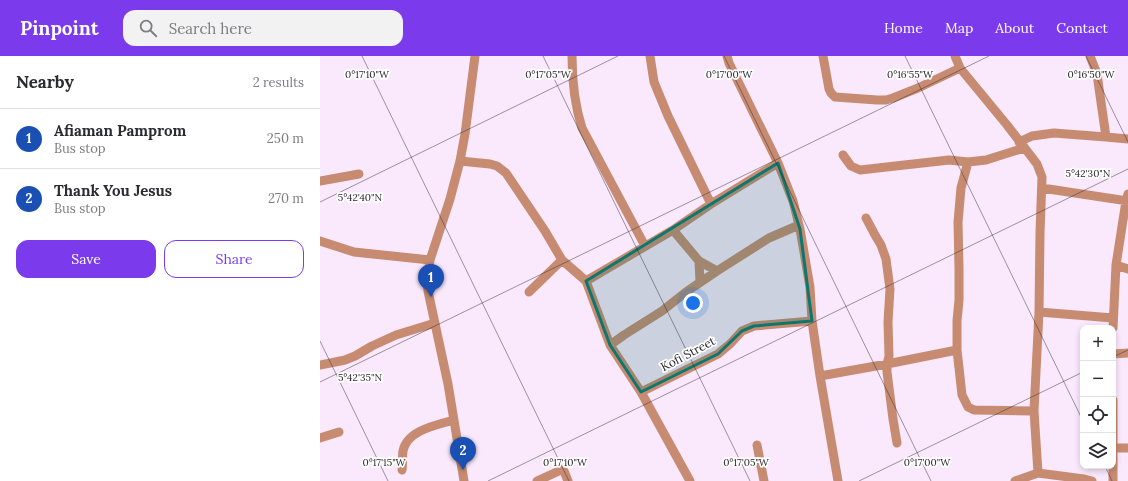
<!DOCTYPE html>
<meta charset="utf-8">
<style>
:root{--surface:#fff;--page:#f2f2f3;--text:#2b2b33;--muted:#7c7c81;--line:#e1e1e2;--accent:#7c3aed}
body{margin:0;font-family:Lora,serif;background:var(--page);color:var(--text)}
.controls{position:absolute;right:12px;bottom:12px;display:grid;overflow:hidden;border-radius:8px;box-shadow:0 2px 6px #0003}
.controls button{width:36px;height:36px;display:grid;place-items:center;padding:0;border:0;border-bottom:1px solid var(--line);background:var(--surface);color:var(--text);font:20px sans-serif}
.you{position:absolute;left:373px;top:247px;width:14px;height:14px;margin:-10px;border:3px solid #fff;border-radius:50%;background:#1a73e8;box-shadow:0 0 0 6px #1a73e833}
.badge{display:grid;place-items:center;width:26px;height:26px;border-radius:50%;background:var(--accent);color:#fff;font-size:13px;font-weight:700}
.pin{position:absolute;translate:-50% -33px;filter:drop-shadow(0 1px 2px #0008)}
.pin::after{content:'';position:absolute;top:21px;width:14px;height:12px;background:inherit;clip-path:polygon(0 0,100% 0,50% 100%)}
.list{margin:0;padding:0;list-style:none}
h2{display:flex;justify-content:space-between;align-items:center;height:52px;margin:0;padding:0 16px;font-size:17px}
h2 small{font-size:13px;font-weight:400;color:var(--muted)}
.list li{display:grid;grid-template-columns:26px 1fr auto;gap:12px;align-items:center;box-sizing:border-box;height:60px;padding:0 16px;border-top:1px solid var(--line)}
.list b{display:block;font-size:15px;white-space:nowrap}
.list p{margin:0;font-size:13px;white-space:nowrap;color:var(--muted)}
.list em{font-size:13px;font-style:normal;color:var(--muted)}
.actions{display:flex;gap:8px;padding:12px 16px}
.actions a{flex:1;padding:9px 0;border:1px solid var(--accent);border-radius:12px;text-align:center;font-size:14px;color:var(--accent)}
.actions .main{background:var(--accent);color:#fff}
.icon{flex:none;width:22px;height:22px;fill:none;stroke:currentColor;stroke-width:2;stroke-linecap:round;stroke-linejoin:round}
.map{position:relative;flex:none;width:808px;height:425px;overflow:hidden}
header{display:flex;align-items:center;gap:24px;box-sizing:border-box;height:56px;padding:0 20px;background:var(--accent);color:#fff}
header strong{font-size:19px}
nav{display:flex;gap:22px;margin-inline-start:auto;font-size:14px}
.search{width:280px;height:36px;background:var(--page);display:flex;align-items:center;gap:10px;box-sizing:border-box;padding:0 14px;border-radius:12px;color:var(--muted);font-size:15px}
main{display:flex}
aside{flex:1;background:var(--surface)}
.map>svg:first-child{display:block}
</style>
<header>
<strong>Pinpoint</strong>
<div class="search"><svg class="icon" aria-label="search" viewBox="0 0 24 24"><circle cx="10" cy="10" r="6"/><path d="M15 15l6 6"/></svg>Search here</div>
<nav><a>Home</a><a>Map</a><a>About</a><a>Contact</a></nav>
</header>
<main>
<aside>
<h2>Nearby<small>2 results</small></h2>
<ul class="list">
<li><span class="badge" style="background:#1a4fb4">1</span><div><b>Afiaman Pamprom</b><p>Bus stop</p></div><em>250 m</em></li>
<li><span class="badge" style="background:#1a4fb4">2</span><div><b>Thank You Jesus</b><p>Bus stop</p></div><em>270 m</em></li>
</ul>
<div class="actions"><a class="main">Save</a><a>Share</a></div>
</aside>
<div class="map">
<svg width="808" height="425" viewBox="0 0 808 425">
<rect width="100%" height="100%" fill="#fae8fc"/>
<g fill="none" stroke-linecap="round" stroke-linejoin="round">
<path stroke="#c78b71" stroke-width="9" d="M 252,0 C 252,24 255,50 262,72 L 325,190
M 330,0 L 334,26 L 348,60 L 391,148
M 407,0 L 409,7 L 458,107 L 473,145 L 480,173 L 490,231 L 492,265 L 500,320 L 518,425
M 503,0 L 509,33 L 511,37 L 515,41 L 557,44 L 566,44 L 573,42 L 598,32 L 640,12
M 635,0 L 640,12 L 687,69 L 717,108 L 722,121 L 720,177 L 719,256 L 714,355 L 718,417
M 770,0 L 777,18 L 786,81 L 808,83
M 699,86 L 712,80 L 734,77 L 786,81
M 523,99 L 531,110 L 540,114 L 629,104 L 648,106 L 666,104 L 704,92
M 140,105 L 170,108 L 177,110 L 186,117 L 225,175 L 242,204 L 266,225 L 290,289 L 321,336 L 370,425
M 648,106 L 641,132 L 638,166 L 639,212 L 639,244 L 637,265 L 637,294 L 642,339 L 648,351 L 654,354 L 714,355
M 0,125 L 39,118
M 722,132 L 808,145
M 546,162 L 555,179 L 561,189 L 566,203 L 570,233 L 568,266 L 569,300 L 567,308 L 567,316 L 573,363 L 577,387
M 353,174 L 379,205
M 0,185 L 34,196 L 110,204
M 796,209 L 808,213
M 266,225 L 353,174 L 391,148 L 458,107
M 380,226 L 379,205 L 397,215
M 209,236 L 242,204
M 719,256 L 793,262
M 793,272 L 796,209 L 806,145 L 808,138
M 290,289 L 304,279 L 342,255 L 366,236 L 397,215 L 449,182 L 479,169
M 793,298 L 808,297
M 0,309 L 25,304 L 35,300 L 52,290 L 76,279 L 115,267
M 500,320 L 567,308 L 637,294
M 321,336 L 398,298 L 410,288 L 422,275 L 434,270 L 492,265
M 793,344 L 793,425
M 0,382 L 19,376
M 437,389 L 444,425
M 794,392 L 808,392
M 82,414 C 83,408 82,401 83,395 C 87,374 117,369 134,364
M 144,425 L 128,328 L 108,235 L 107,223 L 110,204 L 130,143 L 140,105 L 145,78 L 155,0
M 217,425 L 241,414 L 244,415 L 248,425
M 695,425 L 718,417 L 764,423 L 772,425"/>
</g>
<path fill="#0f766e" fill-opacity="0.2" stroke="#0f766e" stroke-width="3" stroke-linejoin="round" d="M 458,107 L 480,173 L 492,265 L 434,270 L 422,275 L 398,298 L 321,336 L 290,289 L 266,225 Z"/>
<path fill="none" stroke="#2c262d" stroke-width="1" stroke-opacity="0.45" d="M 42,0 L 249,425M 223,0 L 430,425M 404,0 L 611,425M 585,0 L 763,365M 766,0 L 808,86M 0,146 L 298,0M 0,285 L 68,425M 793,301 L 808,294M 0,326 L 669,0M 785,410 L 792,425M 168,425 L 808,113M 539,425 L 763,316"/>
<g text-anchor="middle" stroke-width="3.5" stroke-linejoin="round" paint-order="stroke">
<g font-size="12" fill="#2c262d" stroke="#fff">
<text transform="translate(368 298) rotate(-28)" y="4">Kofi Street</text>
</g>
</g>
<g font-size="10" text-anchor="middle" fill="#2c262d" stroke="#fff" stroke-width="3.5" stroke-linejoin="round" paint-order="stroke">
<text x="47" y="22">0°17'10"W</text>
<text x="228" y="22">0°17'05"W</text>
<text x="409" y="22">0°17'00"W</text>
<text x="771" y="22">0°16'50"W</text>
<text x="590" y="22">0°16'55"W</text>
<text x="768" y="121">5°42'30"N</text>
<text x="40" y="145">5°42'40"N</text>
<text x="40" y="325">5°42'35"N</text>
<text x="64" y="410">0°17'15"W</text>
<text x="245" y="410">0°17'10"W</text>
<text x="426" y="410">0°17'05"W</text>
<text x="607" y="410">0°17'00"W</text>
</g>
</svg>
<div class="controls">
<button>+</button>
<button>−</button>
<button><svg class="icon" aria-label="locate" viewBox="0 0 24 24"><circle cx="12" cy="12" r="6"/><path d="M12 2v4M12 18v4M2 12h4M18 12h4"/></svg></button>
<button><svg class="icon" aria-label="layers" viewBox="0 0 24 24"><path d="M12 4l9 5-9 5-9-5zM3 14l9 5 9-5"/></svg></button>
</div>
<div class="you"></div>
<div class="pin badge" style="left:111px;top:241px;background:#1a4fb4">1</div>
<div class="pin badge" style="left:143px;top:414px;background:#1a4fb4">2</div>
</div>
</main>
